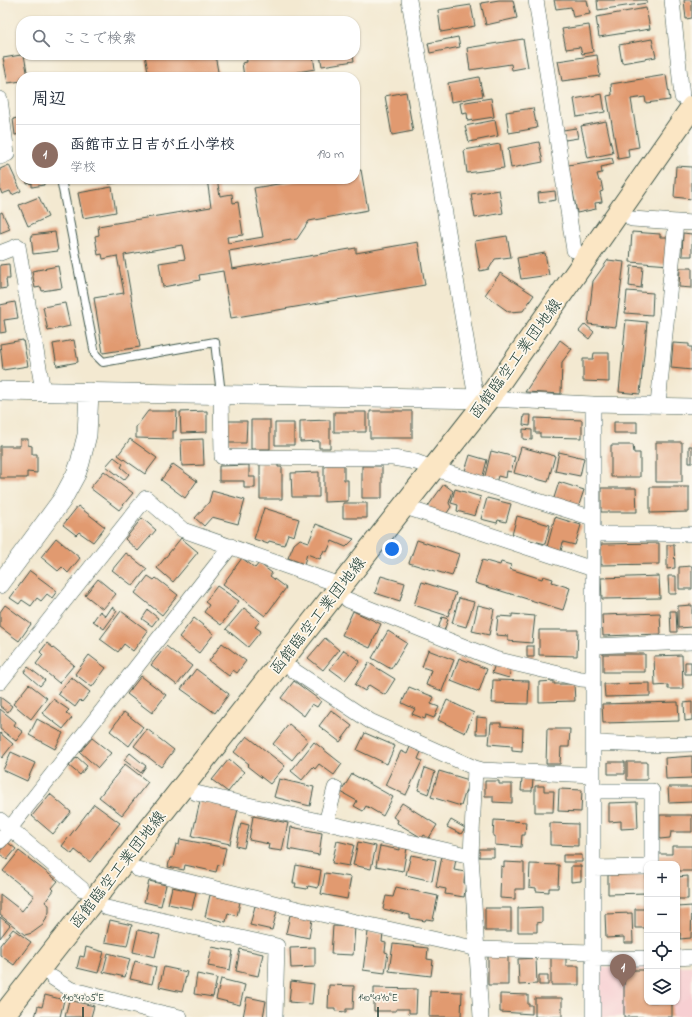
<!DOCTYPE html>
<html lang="ja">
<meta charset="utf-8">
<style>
:root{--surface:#fff;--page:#f2f2f3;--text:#1f2937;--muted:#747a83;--line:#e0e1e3;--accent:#1f6fb2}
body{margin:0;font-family:"Indie Flower","Klee One",sans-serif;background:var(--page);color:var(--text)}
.controls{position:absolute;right:12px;bottom:12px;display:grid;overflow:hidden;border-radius:8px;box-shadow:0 1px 3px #0004}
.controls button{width:36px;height:36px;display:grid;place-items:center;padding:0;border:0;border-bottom:1px solid var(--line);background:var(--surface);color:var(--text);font:20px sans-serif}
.you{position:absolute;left:392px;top:549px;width:14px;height:14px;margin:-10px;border:3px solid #fff;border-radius:50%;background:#1a73e8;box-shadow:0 0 0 6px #1a73e833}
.badge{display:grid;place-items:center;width:26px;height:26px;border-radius:50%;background:var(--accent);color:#fff;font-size:13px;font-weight:700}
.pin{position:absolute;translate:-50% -33px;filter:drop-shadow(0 1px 2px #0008)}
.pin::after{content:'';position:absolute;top:21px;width:14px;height:12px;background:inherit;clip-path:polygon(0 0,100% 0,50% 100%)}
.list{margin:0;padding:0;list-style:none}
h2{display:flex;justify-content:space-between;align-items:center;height:52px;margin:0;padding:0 16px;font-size:17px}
h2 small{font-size:13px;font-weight:400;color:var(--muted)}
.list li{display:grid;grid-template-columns:26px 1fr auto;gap:12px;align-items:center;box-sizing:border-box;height:60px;padding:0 16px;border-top:1px solid var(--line)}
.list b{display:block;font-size:15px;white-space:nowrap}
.list p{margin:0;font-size:13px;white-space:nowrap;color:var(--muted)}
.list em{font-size:13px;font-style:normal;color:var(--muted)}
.icon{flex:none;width:22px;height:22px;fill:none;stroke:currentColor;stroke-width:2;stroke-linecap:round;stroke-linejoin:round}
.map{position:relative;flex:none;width:692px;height:1017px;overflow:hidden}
.search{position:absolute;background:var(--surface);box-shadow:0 1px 3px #0004;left:16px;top:16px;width:344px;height:44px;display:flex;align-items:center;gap:10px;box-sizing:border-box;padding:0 14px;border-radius:16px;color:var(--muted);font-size:15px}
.panel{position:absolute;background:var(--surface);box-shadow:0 1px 3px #0004;left:16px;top:72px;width:344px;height:112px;border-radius:16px}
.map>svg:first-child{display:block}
</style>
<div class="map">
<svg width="692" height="1017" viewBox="0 0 692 1017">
<rect width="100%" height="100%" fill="#fbf7ec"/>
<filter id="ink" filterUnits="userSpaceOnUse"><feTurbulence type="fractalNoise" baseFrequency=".025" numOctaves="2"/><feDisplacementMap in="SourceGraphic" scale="8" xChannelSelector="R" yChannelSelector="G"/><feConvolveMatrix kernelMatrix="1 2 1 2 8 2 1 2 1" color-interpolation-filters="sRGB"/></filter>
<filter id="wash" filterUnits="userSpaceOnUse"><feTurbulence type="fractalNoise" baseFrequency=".012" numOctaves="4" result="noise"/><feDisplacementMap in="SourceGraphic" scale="16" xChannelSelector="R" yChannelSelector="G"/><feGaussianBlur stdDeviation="0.9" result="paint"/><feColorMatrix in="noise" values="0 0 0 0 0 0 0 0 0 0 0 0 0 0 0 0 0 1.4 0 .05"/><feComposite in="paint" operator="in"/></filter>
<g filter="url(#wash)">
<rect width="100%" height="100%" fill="#f3e9d1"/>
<path fill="#f7cfd2" d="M 677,966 L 692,966 L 692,1017 L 600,1017 L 600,971 L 603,967 L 647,967 L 647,1002 L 677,1002 Z"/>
<g id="blocks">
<path fill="#e19a6f" d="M 499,0 L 513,0 L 517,18 L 486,25 L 481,3 Z
M 554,0 L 587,0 L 590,14 L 573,17 L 571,7 L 556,9 Z
M 597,0 L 647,0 L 647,3 L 598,10 Z
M 684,0 L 692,0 L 692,18 L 686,19 Z
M 471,5 L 475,26 L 441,32 L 438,10 Z
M 646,8 L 650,29 L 599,37 L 596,17 Z
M 589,25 L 593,52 L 582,54 L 580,47 L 566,49 L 562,29 Z
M 458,37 L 460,47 L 430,53 L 428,43 Z
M 523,39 L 528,67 L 512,70 L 511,64 L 470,70 L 467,48 Z
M 652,39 L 656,57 L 622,63 L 619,45 Z
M 21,55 L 24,55 L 28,77 L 21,77 L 21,81 L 8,83 L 3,58 Z
M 145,55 L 215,55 L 219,77 L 149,77 Z
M 246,55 L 313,55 L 315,69 L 269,77 L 244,77 L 242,63 L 247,62 Z
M 320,55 L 353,55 L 354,61 L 322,66 Z
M 597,55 L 600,76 L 562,81 L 558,61 Z
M 666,75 L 670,100 L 646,103 L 645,97 L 631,99 L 639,147 L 628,149 L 629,157 L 618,159 L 607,96 L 612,95 L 611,84 Z
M 479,77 L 483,96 L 451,102 L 448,83 Z
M 406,92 L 413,131 L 392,135 L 385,96 Z
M 602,94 L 605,112 L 577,117 L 574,99 Z
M 491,98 L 494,117 L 468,121 L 467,113 L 462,114 L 460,103 Z
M 533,108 L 537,128 L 509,133 L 506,112 Z
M 21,117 L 21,134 L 15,135 L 13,119 Z
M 495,120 L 498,136 L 469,142 L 465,126 Z
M 606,121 L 613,153 L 588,158 L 581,126 Z
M 576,128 L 578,138 L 565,140 L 563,130 Z
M 539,142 L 543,162 L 511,168 L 508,148 Z
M 500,144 L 504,168 L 467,173 L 464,150 Z
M 612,158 L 614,164 L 601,167 L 602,173 L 597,174 L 599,181 L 601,181 L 603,191 L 600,192 L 602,202 L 595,203 L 596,209 L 577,213 L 568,165 Z
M 9,165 L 21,191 L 12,195 L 10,191 L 2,194 L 0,189 L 0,169 Z
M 676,166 L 692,167 L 692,199 L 674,197 Z
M 361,170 L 368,210 L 309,221 L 297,239 L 229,251 L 232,269 L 356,248 L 356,253 L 418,242 L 425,285 L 231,318 L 223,271 L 199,275 L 200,280 L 163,287 L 159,263 L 185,259 L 182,245 L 124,255 L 140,347 L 103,353 L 94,298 L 124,293 L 117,256 L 103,259 L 102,254 L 98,255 L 95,236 L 99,235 L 98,226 L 211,207 L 207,179 L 217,179 L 220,196 L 232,194 L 233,203 L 238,202 L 243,235 L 227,237 L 228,243 L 263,237 L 254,188 L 308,179 L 355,179 L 355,171 Z
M 27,179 L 44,179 L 44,185 L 32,187 L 32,183 L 27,184 Z
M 108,179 L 134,179 L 134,180 L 109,184 Z
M 112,187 L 116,212 L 83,218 L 78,193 Z
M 499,190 L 503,213 L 475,218 L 471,194 Z
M 555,191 L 556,200 L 539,203 L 538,193 Z
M 39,197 L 48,217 L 28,226 L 19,205 Z
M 2,212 L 10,229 L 0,233 L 0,213 Z
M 55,232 L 58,251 L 33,254 L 31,235 Z
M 632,232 L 660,234 L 660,237 L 667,237 L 670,265 L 630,262 Z
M 683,233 L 692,234 L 692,256 L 682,256 Z
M 507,236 L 511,257 L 495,259 L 489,269 L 480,271 L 475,241 Z
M 545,253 L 549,275 L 521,279 L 517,258 Z
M 608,260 L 624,262 L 616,327 L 588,324 L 593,281 Z
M 9,264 L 10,279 L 6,279 L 7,288 L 0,289 L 0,265 Z
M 58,266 L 62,288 L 42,291 L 41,287 L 35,288 L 32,271 Z
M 631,266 L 643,267 L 641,288 L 629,286 Z
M 680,268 L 692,268 L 692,288 L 679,287 Z
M 500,273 L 534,295 L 523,311 L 509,312 L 485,295 Z
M 627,291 L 653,293 L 652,315 L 625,313 Z
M 15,302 L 18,318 L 4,320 L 6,332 L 0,333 L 0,305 Z
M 65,303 L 70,326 L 48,331 L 43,307 Z
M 626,320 L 647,322 L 640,394 L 619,392 Z
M 585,324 L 594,332 L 589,339 L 579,331 Z
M 23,340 L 28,366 L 3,370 L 0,344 Z
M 74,340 L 78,362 L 57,366 L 53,344 Z
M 560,340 L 572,349 L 562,362 L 561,394 L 525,392 Z
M 673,343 L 689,344 L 689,347 L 692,347 L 692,370 L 671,368 Z
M 594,353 L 609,353 L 609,382 L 583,381 L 583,359 L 593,359 Z
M 148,411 L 177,411 L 176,431 L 173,431 L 173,439 L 136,438 L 136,427 Z
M 207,411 L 207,432 L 181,433 L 180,412 Z
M 370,411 L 412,411 L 412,438 L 370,438 Z
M 334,412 L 366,412 L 366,432 L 334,432 Z
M 524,415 L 531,415 L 530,426 L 523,425 Z
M 535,418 L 582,420 L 582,438 L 540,437 L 540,433 L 535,433 Z
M 251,420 L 270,420 L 270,449 L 251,449 Z
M 330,420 L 330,448 L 319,448 L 319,441 L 300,442 L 300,421 Z
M 228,421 L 247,421 L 246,443 L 228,443 Z
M 614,422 L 637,422 L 637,433 L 614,433 Z
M 275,423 L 294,423 L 294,445 L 275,445 Z
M 523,429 L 532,430 L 532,440 L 523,439 Z
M 20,439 L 28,439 L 28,445 L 32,446 L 32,454 L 37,454 L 37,473 L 27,472 L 27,478 L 0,478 L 0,446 L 20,446 Z
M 130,439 L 157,458 L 145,474 L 118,455 Z
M 203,439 L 204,465 L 182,466 L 181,440 Z
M 656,442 L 682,442 L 682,482 L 656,482 Z
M 611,445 L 633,445 L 634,453 L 640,453 L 640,477 L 611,477 Z
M 689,446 L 692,446 L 692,463 L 689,463 Z
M 521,447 L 555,456 L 548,482 L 514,473 Z
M 491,451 L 515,457 L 511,472 L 507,471 L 506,478 L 498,476 L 496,483 L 484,480 Z
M 559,452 L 584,458 L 580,476 L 555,471 Z
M 470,455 L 487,460 L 482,480 L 464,474 Z
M 114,457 L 123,464 L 121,467 L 129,474 L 124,480 L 106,466 Z
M 260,463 L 278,464 L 278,467 L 282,467 L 282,499 L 260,499 Z
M 173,464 L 197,481 L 185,498 L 161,480 Z
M 249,465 L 249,477 L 255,477 L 255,488 L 244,488 L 244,481 L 219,481 L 219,466 Z
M 324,465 L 344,465 L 344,480 L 348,480 L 348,501 L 324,502 Z
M 362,466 L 382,466 L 382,498 L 362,498 Z
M 104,471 L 133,493 L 119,510 L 90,488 Z
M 319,472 L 319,497 L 292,497 L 291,473 Z
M 559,482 L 584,490 L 578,508 L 553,501 Z
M 444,484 L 453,491 L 449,503 L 451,507 L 445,516 L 426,509 Z
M 650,487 L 689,487 L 689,512 L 650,513 Z
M 601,488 L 636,488 L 637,512 L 601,512 Z
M 455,489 L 481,497 L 475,516 L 457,511 L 458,505 L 451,503 Z
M 212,491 L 245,500 L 238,524 L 212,517 L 204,526 L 195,518 L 209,502 Z
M 487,498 L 511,504 L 506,522 L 498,520 L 497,523 L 481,519 Z
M 343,503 L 367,503 L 367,518 L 343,518 Z
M 78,506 L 105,527 L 93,542 L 79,532 L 76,535 L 63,525 Z
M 264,508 L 299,519 L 294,536 L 288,534 L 284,545 L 269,541 L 268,544 L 254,539 Z
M 517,516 L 550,525 L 545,544 L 512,535 Z
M 555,517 L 581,525 L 575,545 L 563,542 L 561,551 L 547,547 Z
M 142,518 L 156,530 L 138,551 L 125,539 Z
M 316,524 L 354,539 L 346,547 L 332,541 L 327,552 L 324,550 L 320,559 L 307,554 L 304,564 L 288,558 L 294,544 L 300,539 L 309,542 Z
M 56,538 L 80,558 L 68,573 L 62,567 L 58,571 L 41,557 Z
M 181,538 L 198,552 L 173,582 L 157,568 Z
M 417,540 L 459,554 L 452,576 L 409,563 Z
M 659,543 L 659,564 L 601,565 L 601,544 Z
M 667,545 L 674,545 L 675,568 L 667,569 Z
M 126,553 L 147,569 L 133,586 L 112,570 Z
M 242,558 L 255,568 L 259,563 L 272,573 L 270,576 L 286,588 L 265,616 L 223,584 Z
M 482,560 L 500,565 L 501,562 L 511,565 L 510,569 L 542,579 L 543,576 L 553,579 L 552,582 L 570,588 L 563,610 L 475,583 Z
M 692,566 L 692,589 L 679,589 L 679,567 Z
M 30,571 L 57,591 L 52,598 L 47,594 L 41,601 L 37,598 L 31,606 L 22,600 L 19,604 L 10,598 Z
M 148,576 L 154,580 L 156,578 L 178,595 L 162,615 L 135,593 Z
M 381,576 L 405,583 L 400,601 L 375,593 Z
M 659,576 L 660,598 L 602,599 L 601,578 Z
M 668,576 L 676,576 L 676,594 L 669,594 Z
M 98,579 L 116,594 L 103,609 L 85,595 Z
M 422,582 L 456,593 L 448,616 L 414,605 Z
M 217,586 L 239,601 L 221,625 L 204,612 L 209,605 L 205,602 Z
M 459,598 L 474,602 L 466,627 L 452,623 Z
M 5,605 L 31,624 L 19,641 L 0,627 L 0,612 Z
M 478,605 L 494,609 L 489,635 L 472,631 Z
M 692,605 L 692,627 L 678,628 L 678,606 Z
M 112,607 L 117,611 L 104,629 L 93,621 L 100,611 L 106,616 Z
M 244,608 L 260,621 L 255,627 L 261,631 L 248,647 L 226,629 Z
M 148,610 L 158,618 L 152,626 L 142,619 Z
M 121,611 L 148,631 L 133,651 L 124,644 L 118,652 L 100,639 Z
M 353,611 L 381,624 L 370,648 L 342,635 Z
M 670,611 L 676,611 L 677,632 L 671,632 Z
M 660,613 L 661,634 L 603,636 L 602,615 Z
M 512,614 L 535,616 L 532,643 L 508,641 L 508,636 L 496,635 L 498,616 L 512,617 Z
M 442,617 L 448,619 L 444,631 L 438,629 Z
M 194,618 L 214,634 L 199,653 L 179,637 Z
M 539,630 L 578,630 L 577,656 L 539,655 Z
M 388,631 L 407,643 L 391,669 L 372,658 Z
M 325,638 L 339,650 L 323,670 L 308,658 Z
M 47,643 L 74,665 L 59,683 L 36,664 L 43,655 L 40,652 Z
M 222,643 L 246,661 L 237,673 L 233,670 L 229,676 L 209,661 Z
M 166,646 L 192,666 L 177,685 L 151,665 Z
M 527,646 L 534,646 L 534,657 L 527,657 Z
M 344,650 L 360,661 L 345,680 L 330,669 Z
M 428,650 L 454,660 L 442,691 L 426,685 L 431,670 L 422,667 Z
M 603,654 L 645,654 L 645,672 L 603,672 Z
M 89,655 L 106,668 L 92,687 L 75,674 Z
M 682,655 L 683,689 L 668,689 L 668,685 L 655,686 L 654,656 Z
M 459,658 L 487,669 L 479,692 L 451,681 Z
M 685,662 L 691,662 L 691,674 L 685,674 Z
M 369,663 L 395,679 L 385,695 L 369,685 L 365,691 L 355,685 Z
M 495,664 L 511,668 L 509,678 L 492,673 Z
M 28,667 L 45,680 L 40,686 L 24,672 Z
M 196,669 L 229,694 L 215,713 L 181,689 Z
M 141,676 L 166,695 L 152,713 L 127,694 Z
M 71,677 L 90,692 L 82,702 L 80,700 L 75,707 L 58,694 Z
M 493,680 L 529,681 L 528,704 L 492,703 Z
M 294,681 L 321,701 L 317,707 L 312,704 L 304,716 L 281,698 Z
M 554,681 L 554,684 L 574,684 L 575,701 L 539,702 L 539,682 Z
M 650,683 L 650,696 L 605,697 L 604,684 Z
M 29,684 L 47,698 L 31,719 L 13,704 Z
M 409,687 L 434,697 L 431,704 L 439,707 L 434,718 L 426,715 L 425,719 L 412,714 L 415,709 L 402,703 Z
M 0,697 L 12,706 L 8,712 L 0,706 Z
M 53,699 L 69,710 L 66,713 L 72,718 L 63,729 L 42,713 Z
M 447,700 L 474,713 L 465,733 L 438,720 Z
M 678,702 L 679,721 L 603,723 L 602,704 Z
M 692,702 L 692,720 L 685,721 L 684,703 Z
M 0,709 L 16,722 L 14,725 L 23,732 L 16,741 L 0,729 Z
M 331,710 L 352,726 L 340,742 L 319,726 Z
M 124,712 L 143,727 L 129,746 L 110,731 Z
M 477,717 L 487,718 L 487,734 L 476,734 Z
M 37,719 L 63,733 L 55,749 L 29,735 Z
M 491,723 L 501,723 L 501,726 L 523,728 L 522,751 L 512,750 L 512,746 L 489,744 Z
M 289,724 L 308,740 L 292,760 L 273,744 Z
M 147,729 L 174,750 L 161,767 L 134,746 Z
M 547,729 L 570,729 L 569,747 L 561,747 L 560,764 L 546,764 Z
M 0,733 L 13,744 L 2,758 L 0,756 Z
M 365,733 L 395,746 L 387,764 L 357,750 Z
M 247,736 L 285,766 L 270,784 L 247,766 L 249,764 L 234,752 Z
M 92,738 L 111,753 L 98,768 L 80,752 Z
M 314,742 L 342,764 L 334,775 L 319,764 L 315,769 L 313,767 L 302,780 L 291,771 Z
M 410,747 L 421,752 L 418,759 L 422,761 L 406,795 L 385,785 L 401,751 L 407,754 Z
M 11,752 L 35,763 L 27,781 L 3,770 Z
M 130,753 L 146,766 L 141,773 L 124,760 Z
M 692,756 L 692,778 L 666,779 L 665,758 Z
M 77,757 L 87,766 L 80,775 L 69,766 Z
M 229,759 L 244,772 L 228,792 L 212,780 Z
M 608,762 L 625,762 L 625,774 L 608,774 Z
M 627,762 L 647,762 L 647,780 L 627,780 Z
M 125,764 L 148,782 L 122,815 L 99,797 Z
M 425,768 L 435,772 L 428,794 L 418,790 Z
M 439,771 L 469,780 L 461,806 L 431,797 Z
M 352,774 L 393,797 L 383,816 L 366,806 L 363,811 L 354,806 L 357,801 L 341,792 Z
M 279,779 L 314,787 L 310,806 L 274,797 Z
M 522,779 L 533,779 L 532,791 L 521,791 Z
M 485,781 L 499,781 L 499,784 L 512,784 L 512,803 L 493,802 L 493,796 L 485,796 Z
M 535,786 L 544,786 L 544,791 L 554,791 L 553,812 L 535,812 Z
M 668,787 L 692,787 L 692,802 L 669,803 Z
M 559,789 L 582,790 L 581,812 L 558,811 Z
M 50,794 L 71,812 L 53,834 L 32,816 Z
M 200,801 L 238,809 L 230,844 L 192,836 Z
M 637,802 L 638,828 L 621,829 L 621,821 L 609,822 L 609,803 Z
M 402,803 L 437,825 L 429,838 L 424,835 L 422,838 L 397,823 L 398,820 L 393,817 Z
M 94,804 L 120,823 L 90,862 L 75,850 L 72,854 L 62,846 Z
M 660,815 L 692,815 L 692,832 L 671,832 L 670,838 L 660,839 Z
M 253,816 L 288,823 L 282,851 L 268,849 L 269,844 L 249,840 Z
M 451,820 L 465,828 L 461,834 L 447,827 Z
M 494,820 L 526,822 L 525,835 L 522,835 L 521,847 L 495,845 L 495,836 L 493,836 Z
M 241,823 L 249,825 L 244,848 L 236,846 Z
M 550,823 L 578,824 L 578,846 L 550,845 Z
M 291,827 L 322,833 L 319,855 L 288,849 Z
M 180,839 L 226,848 L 222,866 L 218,865 L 216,872 L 185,865 L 184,870 L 168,867 L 170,858 L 173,858 L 176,844 L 179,845 Z
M 337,841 L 354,845 L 349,866 L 332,863 Z
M 7,842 L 16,849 L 7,860 L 0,854 L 0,851 Z
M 358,842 L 376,846 L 371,869 L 353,865 Z
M 380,846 L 400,850 L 400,847 L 407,848 L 403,871 L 376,866 Z
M 672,846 L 692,846 L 692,871 L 677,871 L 677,864 L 659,864 L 659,854 L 672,854 Z
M 479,849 L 494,849 L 494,857 L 479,857 Z
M 19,851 L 58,881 L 52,888 L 54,890 L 45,902 L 49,905 L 49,912 L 43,925 L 32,933 L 25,935 L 0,915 L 0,894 L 22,911 L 34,896 L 3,871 Z
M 411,855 L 436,860 L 432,881 L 406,875 Z
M 563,855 L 582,855 L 582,862 L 563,862 Z
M 442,856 L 456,859 L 454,870 L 465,872 L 464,883 L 466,883 L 464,897 L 445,894 L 446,889 L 436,887 Z
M 504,862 L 524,863 L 524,889 L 515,889 L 515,899 L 500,898 L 501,866 L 504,867 Z
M 530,864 L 559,865 L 558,888 L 549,888 L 549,892 L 536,891 L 536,888 L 529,887 Z
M 296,865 L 321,870 L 318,888 L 308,886 L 307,889 L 295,887 L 296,883 L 293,883 Z
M 571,866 L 581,866 L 581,881 L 571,882 Z
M 325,873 L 351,877 L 347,899 L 321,894 Z
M 646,874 L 647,893 L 608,894 L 608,875 Z
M 688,876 L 688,899 L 677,899 L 677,877 Z
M 149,881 L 166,885 L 161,906 L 144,902 Z
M 172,887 L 196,892 L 192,909 L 168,904 Z
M 396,887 L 438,896 L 433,920 L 426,919 L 425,921 L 410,918 L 410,915 L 383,909 L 386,896 L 393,897 Z
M 210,895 L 240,902 L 237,916 L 228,913 L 226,922 L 205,917 Z
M 255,906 L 277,911 L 272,930 L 250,925 Z
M 692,906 L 691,938 L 680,939 L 680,933 L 677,933 L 677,907 Z
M 542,907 L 542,922 L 537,923 L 537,932 L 518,932 L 518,908 Z
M 485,908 L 511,908 L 511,931 L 485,931 Z
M 635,909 L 647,909 L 647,928 L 635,928 Z
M 632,913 L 633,943 L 624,943 L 624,937 L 606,938 L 605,914 Z
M 290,915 L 312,919 L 309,938 L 286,933 Z
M 0,917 L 10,925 L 0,938 Z
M 110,920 L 132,925 L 127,946 L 105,942 Z
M 333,926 L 355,927 L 353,955 L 331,954 Z
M 13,929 L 31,942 L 14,965 L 0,955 L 0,945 Z
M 138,930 L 160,935 L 155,957 L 133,952 Z
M 368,932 L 383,933 L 382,942 L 386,943 L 385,952 L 388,953 L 385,973 L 363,970 Z
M 393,944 L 428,948 L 427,959 L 433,960 L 431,976 L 389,971 Z
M 86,947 L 104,952 L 98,973 L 77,968 L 80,956 L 84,957 Z
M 212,947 L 233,951 L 230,970 L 208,966 Z
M 315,947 L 315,967 L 291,968 L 290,948 Z
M 240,949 L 263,954 L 258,976 L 236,971 Z
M 108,953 L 130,959 L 125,977 L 103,972 Z
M 488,956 L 508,956 L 508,985 L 488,985 Z
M 536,958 L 537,984 L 519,985 L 518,959 Z
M 551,958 L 566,958 L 566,966 L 579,966 L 579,985 L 551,985 Z
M 135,961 L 156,967 L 152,984 L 130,979 Z
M 164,967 L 187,972 L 182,992 L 159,987 Z
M 624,970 L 647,970 L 647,1002 L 672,1002 L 672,1017 L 624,1017 Z
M 197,974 L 217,978 L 213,997 L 194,994 Z
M 539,975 L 548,975 L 548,985 L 539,985 Z
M 221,979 L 245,985 L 240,1005 L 216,999 Z
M 291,981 L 314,984 L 312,1004 L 289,1002 Z
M 329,985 L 354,986 L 353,1009 L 346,1009 L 346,1012 L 335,1011 L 335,1008 L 328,1008 Z
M 374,988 L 417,989 L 416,1013 L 409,1013 L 409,1009 L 396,1009 L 396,1011 L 374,1011 Z
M 430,991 L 462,992 L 461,1017 L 429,1017 Z
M 500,994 L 528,995 L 528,1005 L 532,1005 L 532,1014 L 500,1012 Z
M 45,995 L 64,1000 L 60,1017 L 35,1017 L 38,1006 L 42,1007 Z
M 247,997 L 266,1001 L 263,1017 L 243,1017 Z
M 535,998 L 562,998 L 562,1017 L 535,1017 Z
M 69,1000 L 94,1006 L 91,1017 L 65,1017 Z"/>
</g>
</g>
<g filter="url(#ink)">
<use href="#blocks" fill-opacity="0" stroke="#3f574c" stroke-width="1"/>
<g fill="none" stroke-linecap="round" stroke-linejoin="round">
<g stroke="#3f574c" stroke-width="10">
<path id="service" d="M 61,179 L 95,354 L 103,362 L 215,342 L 221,394"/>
</g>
<g stroke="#3f574c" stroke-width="16">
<path id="minor" d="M 409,0 L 476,398
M 536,0 L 574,250
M 672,0 L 682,97
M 0,99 L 7,154 L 0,157
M 632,219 L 692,223
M 0,253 L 18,246 L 43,391
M 221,394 L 222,457 L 393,458 L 416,462 L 432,468 L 593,518
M 488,399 L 593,404 L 692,406
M 658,405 L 676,222
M 402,506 L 593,569
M 593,534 L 692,534
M 348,600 L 495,659 L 581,679 L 593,680
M 593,646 L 692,642
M 293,670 L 370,721 L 475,768 L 482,770 L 593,775
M 0,682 L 146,498 L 183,530 L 340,585
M 594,743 L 646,745 L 692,744
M 475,768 L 471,856 L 481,1017
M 593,789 L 602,791 L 652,791 L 652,864
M 196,793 L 471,856
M 0,820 L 82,889
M 326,823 L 335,788
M 0,841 L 231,546
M 593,868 L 647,867
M 137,869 L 298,909 L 478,949 L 593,952
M 107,908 L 277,946 L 275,1017
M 677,958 L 692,957
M 593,959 L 647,958
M 53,978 L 70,989 L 153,1011 L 180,1017
M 593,1017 L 593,404"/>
</g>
<g stroke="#3f574c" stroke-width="20">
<path id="tertiary" d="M 0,391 L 488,399
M 0,584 L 62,500 L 76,474 L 80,463 L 87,435 L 89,392"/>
</g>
<g stroke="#3f574c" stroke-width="24">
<path id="secondary" d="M 2,1017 L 37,972 L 488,399 L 692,107"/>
</g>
<use href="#service" stroke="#fff" stroke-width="8"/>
<use href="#minor" stroke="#fff" stroke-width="15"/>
<use href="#tertiary" stroke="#fff" stroke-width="19"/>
<use href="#secondary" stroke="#fbe6c4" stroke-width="22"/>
</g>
</g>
<path fill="none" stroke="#1f3d34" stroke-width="1.5" d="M 83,1007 L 83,1017M 378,1007 L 378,1017"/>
<g text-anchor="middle" stroke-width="3.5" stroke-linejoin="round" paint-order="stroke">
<g font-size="16" fill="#1f3d34" stroke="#fbf7ec">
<text transform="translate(515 358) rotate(-54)" y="6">函館臨空工業団地線</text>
<text transform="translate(317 615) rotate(-52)" y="6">函館臨空工業団地線</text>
<text transform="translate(117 869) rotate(-52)" y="6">函館臨空工業団地線</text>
</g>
</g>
<g font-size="10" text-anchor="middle" fill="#1f3d34" stroke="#fbf7ec" stroke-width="3.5" stroke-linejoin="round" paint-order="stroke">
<text x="83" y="1001">140°47'05"E</text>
<text x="378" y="1001">140°47'10"E</text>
</g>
</svg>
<div class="controls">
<button>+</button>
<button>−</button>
<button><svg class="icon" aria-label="locate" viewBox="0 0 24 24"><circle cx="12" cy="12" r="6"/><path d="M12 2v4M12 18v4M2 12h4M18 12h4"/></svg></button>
<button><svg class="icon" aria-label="layers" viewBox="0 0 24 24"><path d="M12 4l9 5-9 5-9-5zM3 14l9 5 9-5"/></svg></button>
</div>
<div class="you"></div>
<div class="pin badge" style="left:623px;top:987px;background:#8d6e63">1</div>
<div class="search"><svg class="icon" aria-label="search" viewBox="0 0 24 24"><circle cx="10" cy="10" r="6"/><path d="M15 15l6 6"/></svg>ここで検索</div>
<section class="panel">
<h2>周辺<small></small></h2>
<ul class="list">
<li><span class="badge" style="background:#8d6e63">1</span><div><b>函館市立日吉が丘小学校</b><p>学校</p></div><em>190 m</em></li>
</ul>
</section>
</div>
